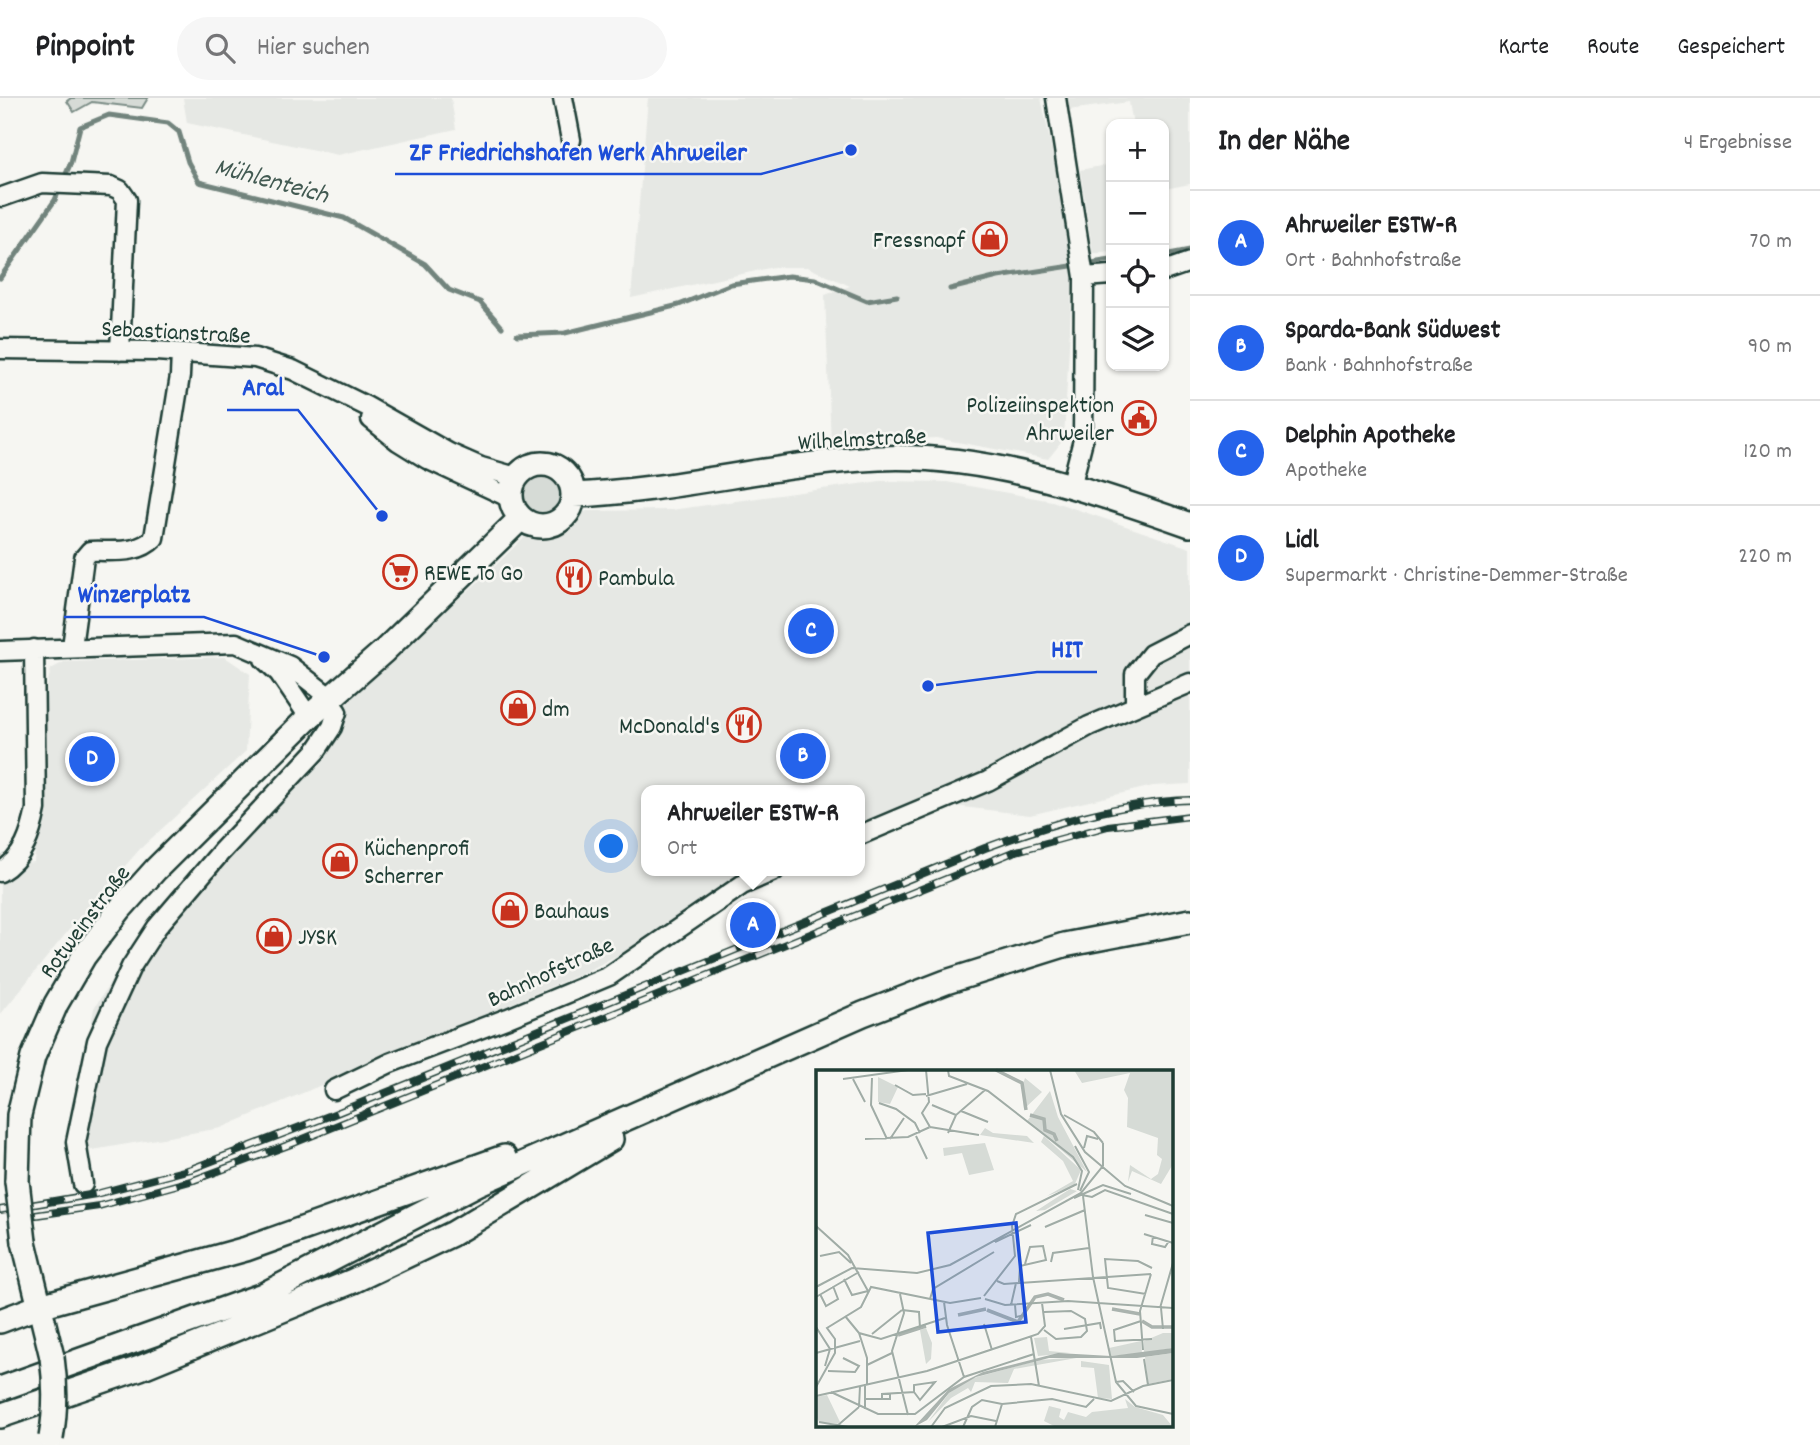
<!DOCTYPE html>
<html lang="de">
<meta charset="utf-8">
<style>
:root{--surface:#fff;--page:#f6f6f6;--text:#202124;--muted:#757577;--line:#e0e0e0;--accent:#2563eb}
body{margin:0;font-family:Dekko,sans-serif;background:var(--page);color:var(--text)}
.controls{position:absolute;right:21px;top:21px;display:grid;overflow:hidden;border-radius:14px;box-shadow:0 2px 5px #0004}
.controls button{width:63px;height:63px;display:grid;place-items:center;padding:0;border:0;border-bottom:2px solid var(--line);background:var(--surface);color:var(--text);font:35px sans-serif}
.you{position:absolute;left:612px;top:749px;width:24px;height:24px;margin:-18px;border:5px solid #fff;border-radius:50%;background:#1a73e8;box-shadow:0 0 0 10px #1a73e833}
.badge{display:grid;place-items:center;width:46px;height:46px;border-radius:50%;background:var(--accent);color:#fff;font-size:23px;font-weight:700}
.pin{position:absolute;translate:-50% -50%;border:4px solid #fff;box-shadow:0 2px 7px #0006}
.popup{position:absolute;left:641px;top:687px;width:224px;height:91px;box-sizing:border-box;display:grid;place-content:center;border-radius:14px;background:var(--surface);filter:drop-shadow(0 2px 5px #0005);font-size:23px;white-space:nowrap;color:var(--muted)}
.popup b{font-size:26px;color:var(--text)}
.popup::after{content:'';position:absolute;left:50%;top:100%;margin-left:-14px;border:14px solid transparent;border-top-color:var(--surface)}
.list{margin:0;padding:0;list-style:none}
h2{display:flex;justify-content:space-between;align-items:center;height:91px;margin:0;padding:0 28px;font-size:30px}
h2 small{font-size:23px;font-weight:400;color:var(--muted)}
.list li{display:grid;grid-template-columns:46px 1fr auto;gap:21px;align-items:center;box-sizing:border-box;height:105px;padding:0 28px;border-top:2px solid var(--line)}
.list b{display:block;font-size:26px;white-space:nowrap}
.list p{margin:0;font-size:23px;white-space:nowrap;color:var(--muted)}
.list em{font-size:23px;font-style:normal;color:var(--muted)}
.icon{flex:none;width:38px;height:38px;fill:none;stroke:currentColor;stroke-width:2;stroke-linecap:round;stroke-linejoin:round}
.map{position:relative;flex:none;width:1190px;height:1347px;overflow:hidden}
header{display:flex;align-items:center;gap:42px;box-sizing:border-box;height:98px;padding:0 35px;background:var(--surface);border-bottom:2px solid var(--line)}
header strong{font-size:33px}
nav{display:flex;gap:38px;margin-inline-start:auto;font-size:24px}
.search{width:490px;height:63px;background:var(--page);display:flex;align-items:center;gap:18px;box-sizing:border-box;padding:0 24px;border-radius:38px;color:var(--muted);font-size:26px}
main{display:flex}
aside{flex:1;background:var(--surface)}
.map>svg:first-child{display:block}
</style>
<header>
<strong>Pinpoint</strong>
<div class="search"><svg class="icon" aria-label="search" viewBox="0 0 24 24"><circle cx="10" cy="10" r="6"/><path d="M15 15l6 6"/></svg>Hier suchen</div>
<nav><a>Karte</a><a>Route</a><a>Gespeichert</a></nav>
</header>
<main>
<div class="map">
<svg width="1190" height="1347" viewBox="0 0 1190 1347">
<rect width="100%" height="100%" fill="#f6f6f2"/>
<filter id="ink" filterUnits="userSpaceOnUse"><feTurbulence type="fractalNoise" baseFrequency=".0143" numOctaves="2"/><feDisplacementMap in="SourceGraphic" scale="14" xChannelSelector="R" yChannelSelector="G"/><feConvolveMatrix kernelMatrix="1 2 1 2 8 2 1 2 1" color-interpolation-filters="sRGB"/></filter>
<g filter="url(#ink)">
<path fill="#e6e8e4" d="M 183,0 L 451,0 L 456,31 L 338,57 L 187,25 Z
M 648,0 L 1041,0 L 1074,156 L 1064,341 L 1048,361 L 936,340 L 831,346 L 825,197 L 850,188 L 807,169 L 774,169 L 631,200 Z
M 1066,0 L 1190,0 L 1190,86 L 1165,91 L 1171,147 L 1164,148 L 1164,26 L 1133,26 L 1129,4 L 1068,12 Z
M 1111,66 L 1111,154 L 1093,156 L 1080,72 Z
M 880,383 L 947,384 L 1052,403 L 1190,450 L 1190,686 L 1153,688 L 1030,717 L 912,703 L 860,727 L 860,692 L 646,692 L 646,773 L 759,773 L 712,794 L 659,836 L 585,874 L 221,1030 L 69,1056 L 94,910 L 161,806 L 365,582 L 485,478 L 522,441 L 587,413 L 671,412 Z
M 225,559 L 250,576 L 246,653 L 140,751 L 68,833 L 0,917 L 0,767 L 34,764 L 47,588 L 51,571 L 64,564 Z"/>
<path fill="#d6dbd6" stroke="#7a8c85" stroke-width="2" d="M 71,0 L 148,0 L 142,10 L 92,4 L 74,14 L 67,3 Z
M518 398a25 25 0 1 1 50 0a25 25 0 1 1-50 0Z"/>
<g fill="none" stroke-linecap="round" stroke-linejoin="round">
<path stroke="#72847d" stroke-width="5" d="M 1164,157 L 1190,152
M 0,180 L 55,102 L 71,64 L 80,29 L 109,17 L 168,25 L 179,34 L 188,64 L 199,84 L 344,120 L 425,166 L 449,192 L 480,204 L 502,229
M 950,191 L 998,179 L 1111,162
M 517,237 L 565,235 L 679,207 L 731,186 L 789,178 L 815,181 L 867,203 L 897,198"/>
<g stroke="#1f3d34" stroke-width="23">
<path id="minor" d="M 563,0 L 571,42
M 1056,0 L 1084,179 L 1083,342 L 1071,389
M 2,99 L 42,85 L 111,88 L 120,92 L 127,102 L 120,253
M 1164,173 L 1190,164
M 1084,179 L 1111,177
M 0,251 L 156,253 L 255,260 L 293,272 L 366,308 L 449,355 L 481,369 L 509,377 L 519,377
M 371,321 L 398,343 L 427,361 L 502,396 L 512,402
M 72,549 L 84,460 L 90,453 C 112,452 138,457 154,440 L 180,278 L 181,255
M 0,553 L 236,545 L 290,568 L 322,593 L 337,614 L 332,629 L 316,653 L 221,754 L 157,829 L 131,869 L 97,943 L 76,1044 L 83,1086
M 264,561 L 279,575 L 309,619
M 1135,608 L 1135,576 L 1151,556 L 1190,536
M 860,737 L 988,683 L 1089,628 L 1190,585
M 0,774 C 24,760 31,736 36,711 L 34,551
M 334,992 L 390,965 L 508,920 L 609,878 L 742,787 L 774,773"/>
</g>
<g stroke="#1f3d34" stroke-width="28">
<path id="major" d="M511 397a31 31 0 1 1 62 0a31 31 0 1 1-62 0Z
M 573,397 C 676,393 777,365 879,360 C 983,355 1094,393 1190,427
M 17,1083 L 19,1017 L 33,959 L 56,906 L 84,858 L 120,811 L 156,771 L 309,619 L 384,553 L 521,420
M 24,1144 L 52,1259
M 0,1223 L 40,1208 L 246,1151 L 504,1059
M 0,1291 L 263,1197 L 477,1086 L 863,916 L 946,884 L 1064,847 L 1190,823
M 0,1318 L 140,1270 L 353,1183 L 452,1136 L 611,1041"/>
</g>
<use href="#minor" stroke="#f6f6f2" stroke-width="18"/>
<use href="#major" stroke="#f6f6f2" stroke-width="23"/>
<g stroke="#1f3d34" stroke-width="8">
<path id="rail" d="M 0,1112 L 96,1096 L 191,1071 L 334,1016 L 985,750 C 1050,726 1120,704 1190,702
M 36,1117 L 99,1108 L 194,1082 L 291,1046 L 1013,754 L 1108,728 L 1190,718"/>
</g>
<use href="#rail" stroke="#f6f6f2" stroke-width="5" stroke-dasharray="16" stroke-linecap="butt"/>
<g stroke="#1f3d34" stroke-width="28" stroke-linecap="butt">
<path id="major-bridge" d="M 17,1083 L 24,1144
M 51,1340 C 56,1312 56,1288 52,1259"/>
</g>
<use href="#major-bridge" stroke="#f6f6f2" stroke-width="23"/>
</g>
</g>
<defs>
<g id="shop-ring" transform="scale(1.75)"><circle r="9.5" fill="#f6f6f2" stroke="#c8321e" stroke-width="1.5"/><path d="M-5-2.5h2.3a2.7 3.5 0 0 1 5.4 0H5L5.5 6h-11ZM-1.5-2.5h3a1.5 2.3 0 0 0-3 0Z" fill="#c8321e"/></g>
<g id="civic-ring" transform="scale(1.75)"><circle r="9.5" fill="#f6f6f2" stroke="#c8321e" stroke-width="1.5"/><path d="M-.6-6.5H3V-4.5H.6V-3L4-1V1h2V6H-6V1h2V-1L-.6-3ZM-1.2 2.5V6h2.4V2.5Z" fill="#c8321e"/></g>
<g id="supermarket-ring" transform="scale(1.75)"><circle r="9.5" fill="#f6f6f2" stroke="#c8321e" stroke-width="1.5"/><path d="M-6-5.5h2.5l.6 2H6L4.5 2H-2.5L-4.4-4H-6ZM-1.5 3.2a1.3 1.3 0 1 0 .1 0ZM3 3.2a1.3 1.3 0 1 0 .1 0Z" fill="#c8321e"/></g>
<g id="restaurant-ring" transform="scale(1.75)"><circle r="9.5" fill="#f6f6f2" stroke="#c8321e" stroke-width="1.5"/><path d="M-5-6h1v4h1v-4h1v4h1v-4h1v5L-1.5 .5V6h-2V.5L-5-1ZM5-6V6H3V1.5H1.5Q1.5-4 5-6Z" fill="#c8321e"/></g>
</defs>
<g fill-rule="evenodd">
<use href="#shop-ring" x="990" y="141"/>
<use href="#civic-ring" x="1139" y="320"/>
<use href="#supermarket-ring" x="400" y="474"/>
<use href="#restaurant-ring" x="574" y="479"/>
<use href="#shop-ring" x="518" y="610"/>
<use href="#restaurant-ring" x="744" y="627"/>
<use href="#shop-ring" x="340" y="763"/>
<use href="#shop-ring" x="510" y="812"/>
<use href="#shop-ring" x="274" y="838"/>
</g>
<g text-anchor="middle" stroke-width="5" stroke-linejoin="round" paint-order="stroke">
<g font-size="24" fill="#1f3d34" stroke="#f6f6f2" text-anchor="start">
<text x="965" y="149" text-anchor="end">Fressnapf</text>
<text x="1114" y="314" text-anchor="end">Polizeiinspektion<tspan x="1114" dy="28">Ahrweiler</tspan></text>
<text x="424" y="482">REWE To Go</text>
<text x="598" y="487">Pambula</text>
<text x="542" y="618">dm</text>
<text x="720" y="635" text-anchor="end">McDonald's</text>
<text x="364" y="757">Küchenprofi<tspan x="364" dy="28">Scherrer</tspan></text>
<text x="534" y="820">Bauhaus</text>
<text x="298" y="846">JYSK</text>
</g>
<g font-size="24" fill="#1f3d34" stroke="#f6f6f2">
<text transform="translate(176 233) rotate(3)" y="8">Sebastianstraße</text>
<text transform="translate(862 340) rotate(-3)" y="8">Wilhelmstraße</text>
<text transform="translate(84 823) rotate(-53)" y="8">Rotweinstraße</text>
<text transform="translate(550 873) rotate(-25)" y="8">Bahnhofstraße</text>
</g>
<g font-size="26" font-style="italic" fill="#425a52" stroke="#f6f6f2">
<text transform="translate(272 81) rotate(15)" y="9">Mühlenteich</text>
</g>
</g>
<g transform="translate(816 972)">
<rect width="357" height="357" fill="#f6f6f2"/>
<path d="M 258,0 L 357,0 L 357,94 L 345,114 L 316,101 L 312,112 L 314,95 L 335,109 L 342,104 L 346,89 L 341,85 L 342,68 L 311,57 L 312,28 L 308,20 L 314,3 L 266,13 ZM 62,7 L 82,17 L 74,34 L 62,32 ZM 209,8 L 226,22 L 208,39 L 206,17 ZM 234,21 L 242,47 L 271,102 L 211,51 ZM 169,58 L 177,63 L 211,66 L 218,73 L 164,65 ZM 228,66 L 265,100 L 258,116 L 231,126 L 257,111 L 247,91 L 225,72 ZM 169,73 L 178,100 L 153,105 L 146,83 L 128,86 L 127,78 ZM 254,119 L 261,121 L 229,140 L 220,141 ZM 110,258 L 116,273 L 115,289 L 110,294 L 104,260 ZM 347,263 L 357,263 L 357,278 L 328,283 L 328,271 ZM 231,267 L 233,281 L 254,283 L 222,286 L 218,268 ZM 325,271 L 326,283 L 295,286 L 293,278 ZM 357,283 L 357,309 L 332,314 L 329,287 ZM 266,287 L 198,299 L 192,313 L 159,312 L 155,322 L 152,318 L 135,328 L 112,352 L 133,323 L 154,309 L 223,290 ZM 265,291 L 293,295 L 296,329 L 282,328 L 278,298 L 265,297 ZM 11,325 L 24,352 L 21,354 L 3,352 L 0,346 L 0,327 ZM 309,329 L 319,337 L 347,345 L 357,357 L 240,357 L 228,351 L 233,336 L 245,339 L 243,347 L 248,350 L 252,342 L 270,347 L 276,342 L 312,338 Z" fill="#d6dbd6"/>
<path d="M 357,278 L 357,283 L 321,288 L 233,288 L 160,307 L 133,323 L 111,350 L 98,357 L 133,319 L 167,302 L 242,283 L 295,286 Z" fill="#aab3ae"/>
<path fill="none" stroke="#aab3ae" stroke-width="3.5" d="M 180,0 L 206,13 L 210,40M 214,45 L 228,49 L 229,60 L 238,64 L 241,71M 296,239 L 324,244M 171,240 L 202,252 L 219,227 L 232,224 L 248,230M 142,245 L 170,239M 326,251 L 336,257 L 357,257M 82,265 L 110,256"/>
<path fill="none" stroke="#a0aca6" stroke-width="2" d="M 110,0 L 113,32 L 106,43 L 114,57M 132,0 L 133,6 L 172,21 L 257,87 L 266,101 L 262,120M 234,0 L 245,44 L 269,82 L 309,116 L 357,136M 56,8 L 55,35 L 71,69M 27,9 L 92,0M 37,9 L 49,32M 79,15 L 97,25 L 110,24M 110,26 L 151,14M 63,33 L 80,39 L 99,53 L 104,63M 116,35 L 140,45M 145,41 L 172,52M 248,45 L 278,62 L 287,73M 114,57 L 163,65M 132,63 L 140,45 L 169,20M 100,66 L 111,89M 49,69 L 92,67 L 114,57M 74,69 L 88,48M 259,76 L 273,102 L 264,121M 268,78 L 271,66 L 282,69M 266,125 L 276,127 L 289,120 L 357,144M 267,126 L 277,207 L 300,312 L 320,336 L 357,344M 258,128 L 287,115 L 315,124M 329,145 L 357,153M 0,156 L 32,185 L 52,221M 229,157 L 269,140M 328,164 L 357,173M 337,166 L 336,174 L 349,177 L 353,171M 179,172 L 215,155M 4,186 L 23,182 L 35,193M 235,192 L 237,183 L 273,178M 28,209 L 36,225 L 52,221M 181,211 L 188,214 L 335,204M 203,212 L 204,196 L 230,190 L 227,176 L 214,177 L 209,194M 0,217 L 36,198 L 101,203 L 134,195 L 265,123 L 287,96 L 287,73M 4,224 L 10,236 L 22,229 L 17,216M 84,224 L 88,243 L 76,281 L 92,345M 330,224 L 292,218 L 289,189 L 322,191 L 336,198M 168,226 L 199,186 L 196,156 L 200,144 L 261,114M 0,227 L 43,202M 114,229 L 117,219 L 178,182M 169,229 L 189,235 L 252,231 L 357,238M 128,232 L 131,255 L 148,307M 195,235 L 200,213M 199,235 L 200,247 L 209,245M 344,238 L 357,193M 345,238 L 347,259M 86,240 L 103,242 L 104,258M 29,246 L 43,263 L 65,269 L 129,248M 325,251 L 298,260 L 299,271 L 336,269M 168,254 L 176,280M 0,257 L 14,279 L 9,296M 248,259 L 284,253 L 285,259M 228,260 L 240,269 L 265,267 L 271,261 L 269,249 L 255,241 L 228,242M 43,263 L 51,288 L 51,314M 56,264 L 86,240M 215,267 L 223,316M 327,280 L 324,241 L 335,204M 0,283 L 44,271M 328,289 L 332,315M 51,295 L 76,283M 12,301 L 39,302 L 43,296 L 27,288M 300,312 L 307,311 L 318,322M 49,314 L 49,339M 0,317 L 19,283 L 19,269 L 11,258 L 45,237 L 55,217 L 134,233 L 165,228M 15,322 L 62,344 L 99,344 L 148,307 L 218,284M 0,326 L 111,301 L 222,264 L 229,256 L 226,233M 50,329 L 74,329 L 74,324M 66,329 L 66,324 L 98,322 L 98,315 L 119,312 L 104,330 L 98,322M 186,334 L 236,329 L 270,337 L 278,329M 43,337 L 44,316M 3,352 L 32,357M 21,356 L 43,337M 115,357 L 129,338 L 175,316 L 215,314 L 295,331 L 327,316 L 357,310M 126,357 L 155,346 L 180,351M 147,357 L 156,337 L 166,330 L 186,334M 179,357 L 186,334"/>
<path fill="#1d4ed8" fill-opacity="0.15" stroke="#1d4ed8" stroke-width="3.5" d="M 200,153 L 210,252 L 122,262 L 112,163 Z"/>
<rect width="357" height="357" fill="none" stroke="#1f3d34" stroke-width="3.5"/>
</g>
<path fill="none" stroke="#1d4ed8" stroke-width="2.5" d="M851 52L761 76H395M382 418L298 312H227M324 559L204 519H64M928 588L1037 574H1097"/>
<g fill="#1d4ed8" stroke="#f6f6f2" stroke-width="2.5">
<circle cx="851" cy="52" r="7"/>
<circle cx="382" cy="418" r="7"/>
<circle cx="324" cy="559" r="7"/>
<circle cx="928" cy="588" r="7"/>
</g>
<g font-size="26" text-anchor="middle" font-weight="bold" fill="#1d4ed8" stroke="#f6f6f2" stroke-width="5" stroke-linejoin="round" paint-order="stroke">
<text x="578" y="62">ZF Friedrichshafen Werk Ahrweiler</text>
<text x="263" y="297">Aral</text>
<text x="134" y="504">Winzerplatz</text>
<text x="1067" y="559">HIT</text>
</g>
</svg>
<div class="controls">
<button>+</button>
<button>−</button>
<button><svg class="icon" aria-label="locate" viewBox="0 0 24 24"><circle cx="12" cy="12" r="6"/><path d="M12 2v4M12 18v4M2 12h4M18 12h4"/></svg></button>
<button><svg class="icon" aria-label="layers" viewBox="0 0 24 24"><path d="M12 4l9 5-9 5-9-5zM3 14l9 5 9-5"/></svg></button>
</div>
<div class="you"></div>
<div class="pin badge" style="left:753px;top:827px">A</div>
<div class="popup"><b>Ahrweiler ESTW-R</b>Ort</div>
<div class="pin badge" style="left:803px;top:658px">B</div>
<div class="pin badge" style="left:811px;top:533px">C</div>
<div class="pin badge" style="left:92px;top:661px">D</div>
</div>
<aside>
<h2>In der Nähe<small>4 Ergebnisse</small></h2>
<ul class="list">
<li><span class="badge">A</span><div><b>Ahrweiler ESTW-R</b><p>Ort · Bahnhofstraße</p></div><em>70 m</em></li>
<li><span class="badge">B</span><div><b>Sparda-Bank Südwest</b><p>Bank · Bahnhofstraße</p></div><em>90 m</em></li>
<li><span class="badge">C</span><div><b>Delphin Apotheke</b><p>Apotheke</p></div><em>120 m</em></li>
<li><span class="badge">D</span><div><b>Lidl</b><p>Supermarkt · Christine-Demmer-Straße</p></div><em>220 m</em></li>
</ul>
</aside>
</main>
